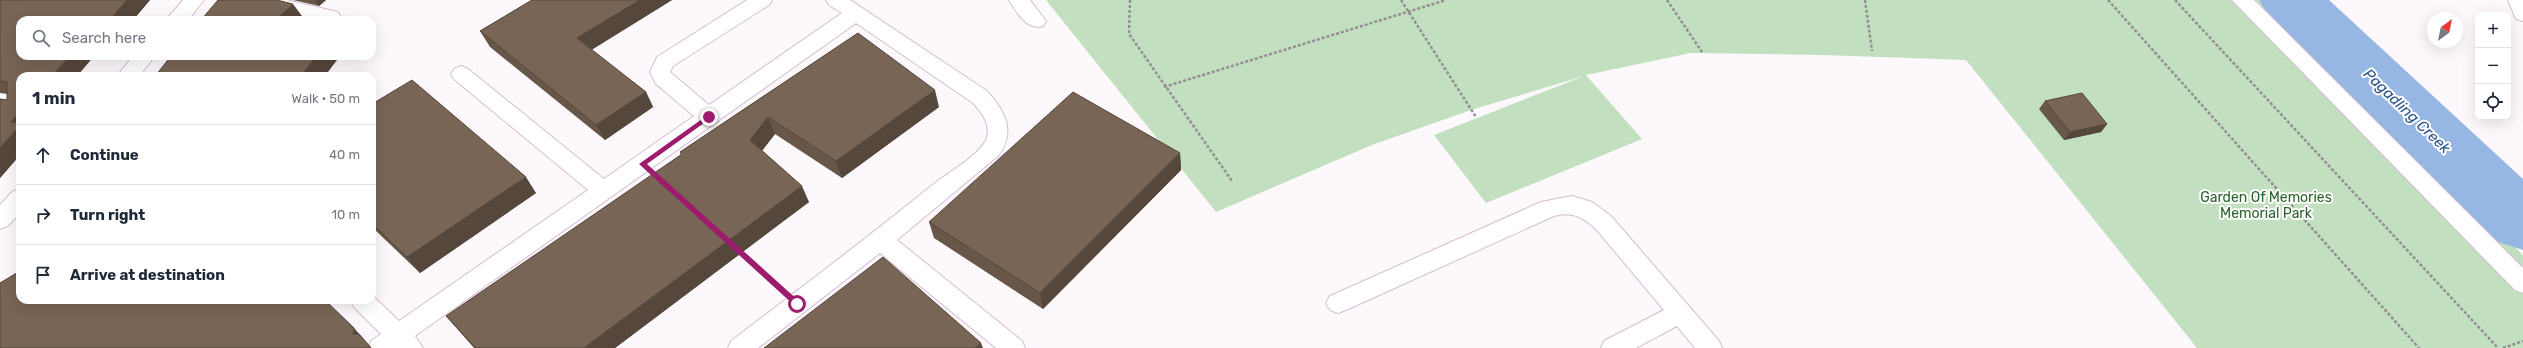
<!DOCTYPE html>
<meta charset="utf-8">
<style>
:root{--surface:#fff;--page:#f2f2f3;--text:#1f2937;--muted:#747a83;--line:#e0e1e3}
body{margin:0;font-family:Rubik,sans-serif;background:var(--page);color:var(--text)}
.controls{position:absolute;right:12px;top:12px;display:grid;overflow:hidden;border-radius:8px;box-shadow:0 4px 16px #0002}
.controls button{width:36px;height:36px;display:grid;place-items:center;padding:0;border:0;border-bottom:1px solid var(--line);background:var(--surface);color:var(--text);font:20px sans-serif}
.compass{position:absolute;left:2427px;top:12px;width:36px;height:36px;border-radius:50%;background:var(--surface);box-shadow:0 4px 16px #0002;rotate:33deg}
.stop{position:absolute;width:12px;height:12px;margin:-9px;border:3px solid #9e1c6d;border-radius:50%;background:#fff}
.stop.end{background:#9e1c6d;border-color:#fff;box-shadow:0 1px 4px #0008}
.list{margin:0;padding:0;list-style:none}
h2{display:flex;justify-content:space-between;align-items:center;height:52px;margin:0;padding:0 16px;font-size:17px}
h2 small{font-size:13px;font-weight:400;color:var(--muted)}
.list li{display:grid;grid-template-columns:26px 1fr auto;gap:12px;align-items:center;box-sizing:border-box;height:60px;padding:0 16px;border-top:1px solid var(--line)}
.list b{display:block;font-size:15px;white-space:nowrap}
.list em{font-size:13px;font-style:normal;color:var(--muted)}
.icon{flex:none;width:22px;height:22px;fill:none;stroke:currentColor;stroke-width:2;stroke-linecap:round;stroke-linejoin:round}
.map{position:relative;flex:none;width:2523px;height:348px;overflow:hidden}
.search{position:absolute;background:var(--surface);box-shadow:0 4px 16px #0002;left:16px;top:16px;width:360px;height:44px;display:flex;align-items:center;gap:10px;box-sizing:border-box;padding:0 14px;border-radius:12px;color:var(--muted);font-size:15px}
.panel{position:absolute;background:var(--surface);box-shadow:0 4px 16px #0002;left:16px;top:72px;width:360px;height:232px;border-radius:12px}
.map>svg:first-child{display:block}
</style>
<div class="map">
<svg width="2523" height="348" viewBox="0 0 2523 348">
<rect width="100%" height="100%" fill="#fdf8fc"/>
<path fill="#c2e0c0" d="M 1046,0 L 2259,0 L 2523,255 L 2523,348 L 2197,348 L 1966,60 L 1823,55 L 1691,53 L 1586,75 L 1642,139 L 1486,203 L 1434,135 L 1584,76 L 1471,110 L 1372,145 L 1216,212 Z"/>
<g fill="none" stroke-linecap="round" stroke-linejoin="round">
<path fill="#96b7e4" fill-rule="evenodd" d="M 2259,0 L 2329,0 L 2523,179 L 2523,250 L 2498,242 L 2268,15 Z"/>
<g stroke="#d4bed1" stroke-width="2">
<path id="minor" d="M 183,0 L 204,0 L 188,20 L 166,20 Z
M 245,0 L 286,0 L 338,12 L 341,17 L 339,20 L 313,20 L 248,5 Z
M 747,0 L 772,0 L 769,5 L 673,66 L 670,72 L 709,105 L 842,13 L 829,5 L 826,0 L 850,0 L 987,91 C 1005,111 1016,131 999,155 L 897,240 L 1022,341 L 1025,348 L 996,348 L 880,253 L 758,348 L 728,348 L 731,341 C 800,289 868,237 935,183 C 948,173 979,155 986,140 C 992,125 982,113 973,103 L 856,23 L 415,336 L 423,348 L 368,348 L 371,341 L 381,334 L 354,307 L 350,300 L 372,300 L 372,295 L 399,321 L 588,190 L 454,79 L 451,74 L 454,69 L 461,66 L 468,69 L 604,179 L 694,116 L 656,84 L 650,72 L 657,57 Z
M 1009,0 L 1030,0 L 1046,21 L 1043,26 C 1027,31 1017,13 1009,0 Z
M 2232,0 L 2254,0 L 2523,268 L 2523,293 L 2515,290 Z
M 2508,0 L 2523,0 L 2523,21 L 2516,19 Z
M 133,56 L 155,56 L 139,76 L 117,76 Z
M 20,189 L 20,213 L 8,226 L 0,229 L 0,205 L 12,192 Z
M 1572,196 L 1592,202 L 1611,216 L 1719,341 L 1722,348 L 1695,348 L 1677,326 L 1636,348 L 1601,348 L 1604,341 L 1664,310 L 1595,228 C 1582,217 1572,211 1554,216 L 1346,310 L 1338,313 L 1330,310 L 1326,303 L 1330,296 L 1541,202 Z"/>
</g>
<path stroke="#948d93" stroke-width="2.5" stroke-dasharray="3 2" stroke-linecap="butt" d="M 1130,0 L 1129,34 L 1232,181
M 1401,0 L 1476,117
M 1667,0 L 1702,52
M 1865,0 L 1872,51
M 2108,0 L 2419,348
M 2175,0 L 2498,348
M 1164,87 L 1446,0
M 739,251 L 774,283
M 2503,348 L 2523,341"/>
<use href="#minor" fill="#fff" fill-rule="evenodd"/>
</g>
<path fill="#685749" d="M 0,0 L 150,0 L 133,20 L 20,20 L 94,56 L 77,76 L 20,76 L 20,155 L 0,178 L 0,99 L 7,100 L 7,94 L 0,93 Z
M 293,0 L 326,0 L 319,6 Z
M 532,0 L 672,0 L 591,50 L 646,92 L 653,107 L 605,140 L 490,47 L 480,31 Z
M 858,33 L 939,107 L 842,178 L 775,134 L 762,151 L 809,202 L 615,348 L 474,348 L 459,331 L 446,316 L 681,155 L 680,152 Z
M 2045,101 L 2107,124 L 2101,132 L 2064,140 L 2039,109 Z
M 372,104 L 536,193 L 420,273 L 372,227 Z
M 1180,153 L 1181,170 L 1043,309 L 934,238 L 929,222 Z"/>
<path fill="#55473c" d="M 127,0 L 150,0 L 133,20 L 110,20 Z
M 315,0 L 326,0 L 319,6 Z
M 640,0 L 672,0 L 585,54 L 577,38 Z
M 293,4 L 305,20 L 275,20 Z
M 70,56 L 94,56 L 77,76 L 52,76 Z
M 316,56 L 340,56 L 325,76 L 301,76 Z
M 935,90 L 939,107 L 842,178 L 836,161 Z
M 646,92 L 653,107 L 605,140 L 596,125 Z
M 20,112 L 20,155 L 0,178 L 0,148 L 11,122 Z
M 768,117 L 775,134 L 757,157 L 750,140 Z
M 2107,124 L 2101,132 L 2064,140 L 2070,132 Z
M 1180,153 L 1181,170 L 1043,309 L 1040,293 Z
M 526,177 L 536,193 L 420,273 L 407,257 Z
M 802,186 L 809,202 L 615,348 L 584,348 Z
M 354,328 L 368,344 L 372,348 L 353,334 Z
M 981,343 L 983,348 L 975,348 Z"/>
<path fill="#796555" stroke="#55473c" d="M 0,0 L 127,0 L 110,20 L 20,20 L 20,56 L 70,56 L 52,76 L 20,76 L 20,112 L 11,122 L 20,123 L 20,126 L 0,148 L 0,99 L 7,100 L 7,82 L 0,81 Z
M 218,0 L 277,0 L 293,4 L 275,20 L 201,20 Z
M 532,0 L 640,0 L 577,38 L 646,92 L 596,125 L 480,31 Z
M 858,33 L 935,90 L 836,161 L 768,117 L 750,140 L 802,186 L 584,348 L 476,348 L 446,316 L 682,154 L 680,152 Z
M 171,56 L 316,56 L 301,76 L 165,76 L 156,75 Z
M 412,80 L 526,177 L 407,257 L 372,224 L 372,104 Z
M 1073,92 L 1180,153 L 1040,293 L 929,222 Z
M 2082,93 L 2107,124 L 2070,132 L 2045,101 Z
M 883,257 L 981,343 L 975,348 L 764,348 Z
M 20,271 L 20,300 L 325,300 L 354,328 L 353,334 L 359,334 L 371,348 L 0,348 L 0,283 Z"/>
<path fill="#9e1c6d" d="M 709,114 L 711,118 L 647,164 L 800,302 L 800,306 L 795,306 L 639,164 Z"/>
<g text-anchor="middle" stroke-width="4" stroke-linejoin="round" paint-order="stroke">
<g font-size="14" fill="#2c632c" stroke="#fff">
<text x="2266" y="202">Garden Of Memories<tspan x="2266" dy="16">Memorial Park</tspan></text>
</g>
<g font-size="15" font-style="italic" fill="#2a558d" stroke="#fff">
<text transform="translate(2407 111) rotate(44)" y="5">Pagadling Creek</text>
</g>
</g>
</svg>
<div class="controls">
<button>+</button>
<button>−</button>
<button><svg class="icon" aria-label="locate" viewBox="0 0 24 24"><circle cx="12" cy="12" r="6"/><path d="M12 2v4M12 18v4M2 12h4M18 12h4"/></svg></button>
</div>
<svg class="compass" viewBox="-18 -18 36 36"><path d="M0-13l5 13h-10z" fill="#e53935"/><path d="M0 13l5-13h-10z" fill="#747a83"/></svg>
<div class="stop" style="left:797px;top:304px"></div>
<div class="stop end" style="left:709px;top:117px"></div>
<div class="search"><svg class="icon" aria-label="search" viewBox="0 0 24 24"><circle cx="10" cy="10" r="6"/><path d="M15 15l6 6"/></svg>Search here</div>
<section class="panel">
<h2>1 min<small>Walk · 50 m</small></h2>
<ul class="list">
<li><svg class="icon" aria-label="ahead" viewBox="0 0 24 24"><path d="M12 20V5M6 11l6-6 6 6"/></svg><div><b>Continue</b></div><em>40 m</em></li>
<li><svg class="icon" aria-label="right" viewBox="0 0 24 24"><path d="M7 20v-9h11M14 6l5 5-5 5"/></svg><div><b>Turn right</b></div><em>10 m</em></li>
<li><svg class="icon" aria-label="arrive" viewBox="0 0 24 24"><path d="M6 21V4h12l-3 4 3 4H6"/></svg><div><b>Arrive at destination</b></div></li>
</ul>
</section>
</div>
